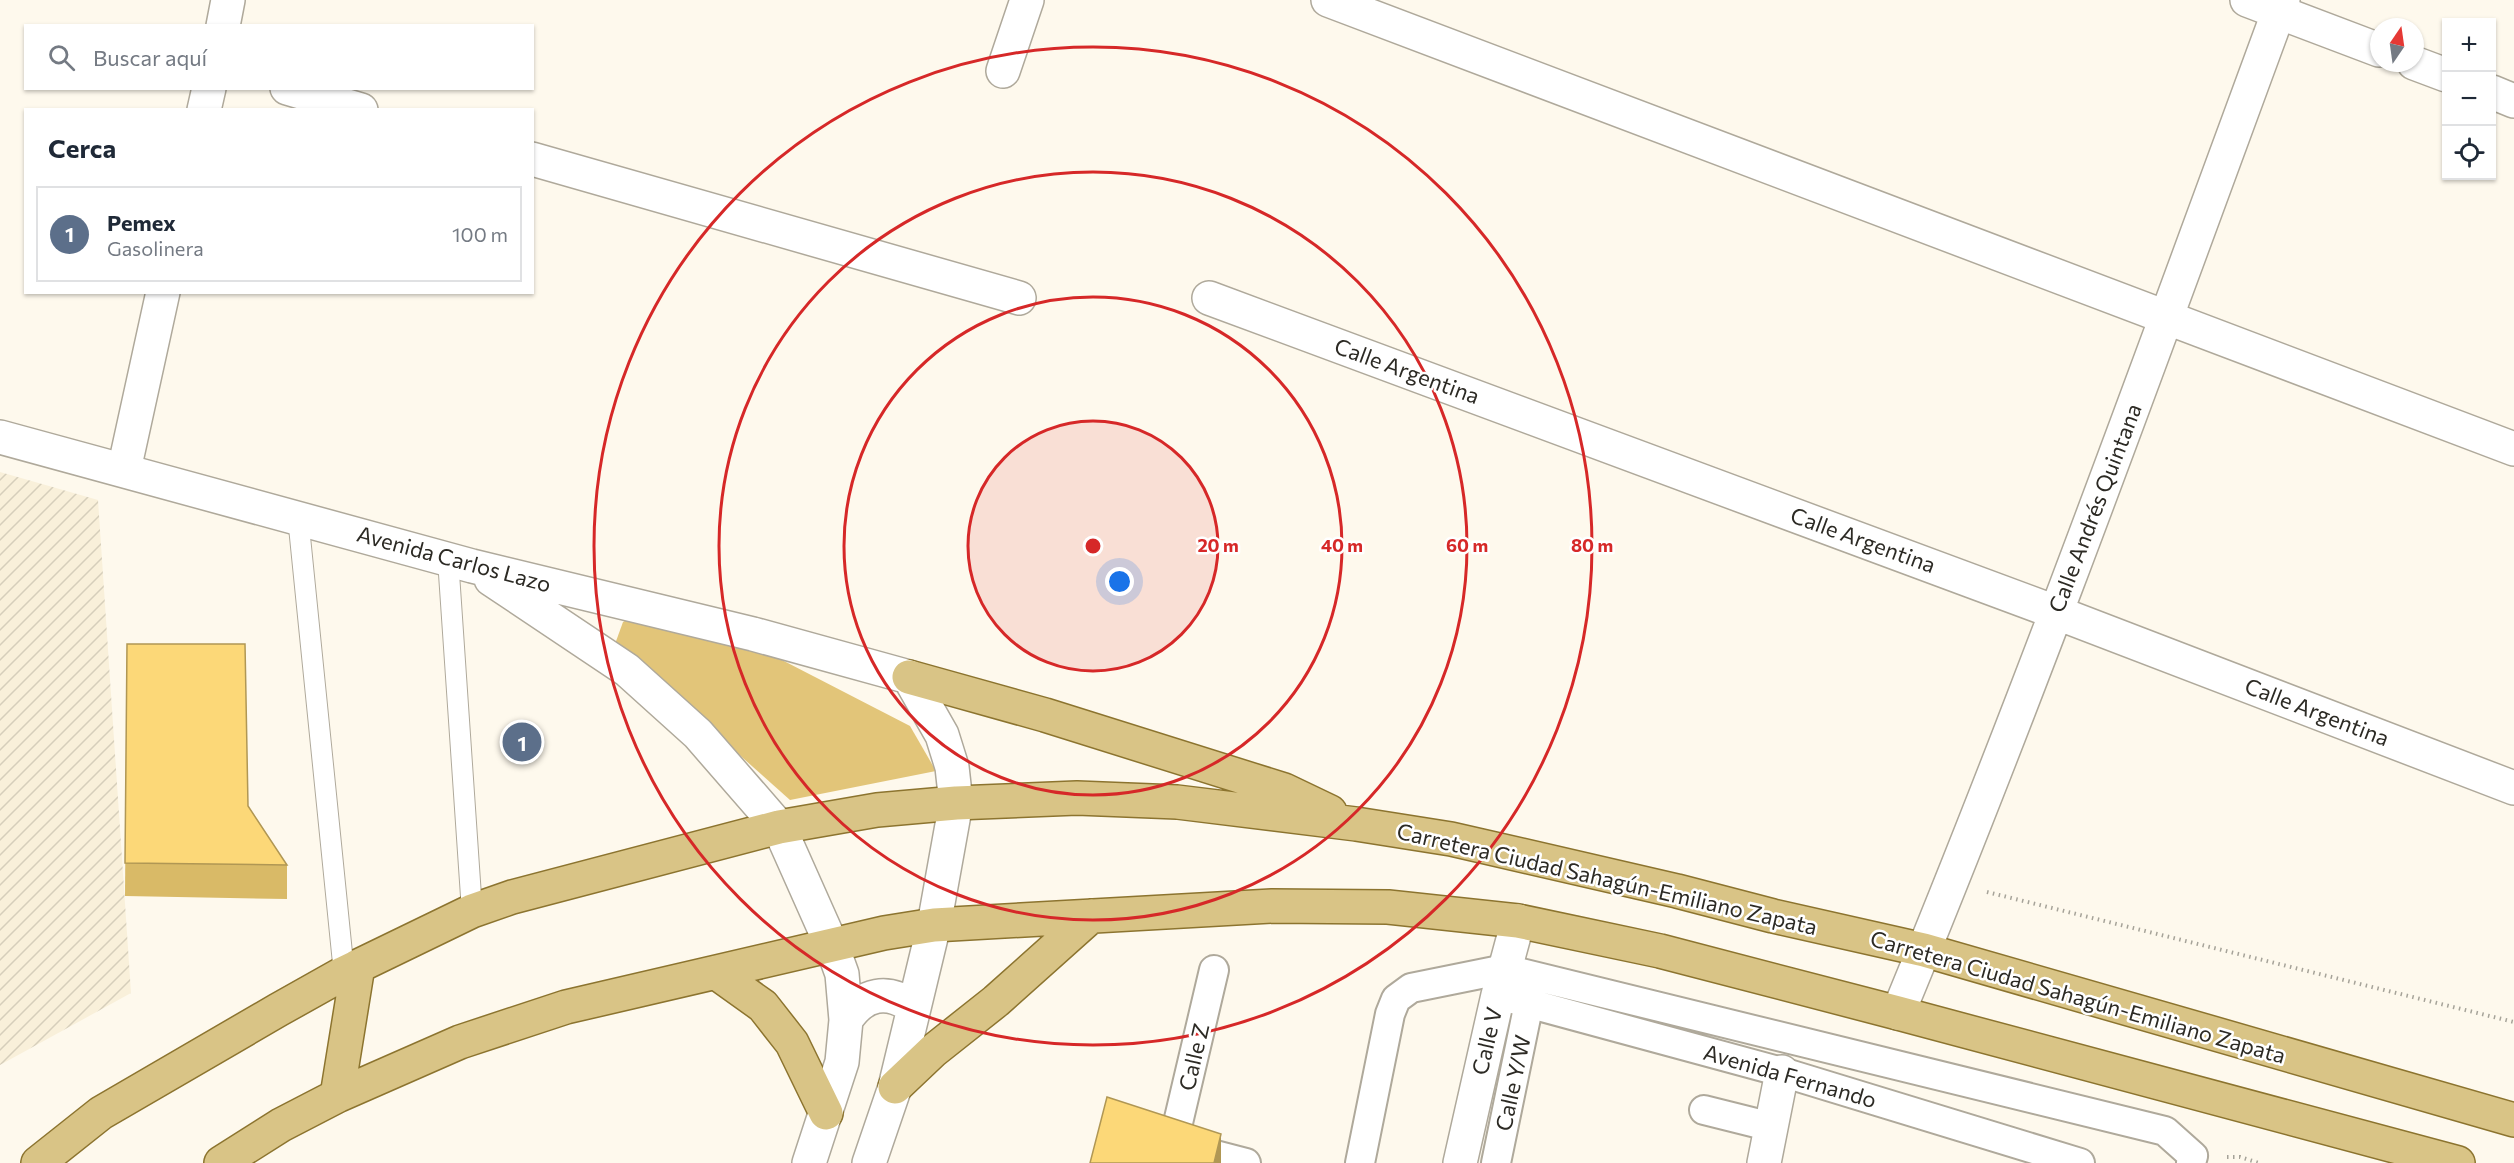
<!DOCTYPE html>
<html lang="es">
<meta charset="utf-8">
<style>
:root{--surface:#fff;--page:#f6f6f7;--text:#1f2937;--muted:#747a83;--line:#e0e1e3;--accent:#0f766e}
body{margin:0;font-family:Commissioner,sans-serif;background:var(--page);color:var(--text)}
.controls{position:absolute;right:18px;top:18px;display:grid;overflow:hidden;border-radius:0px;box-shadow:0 2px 4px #0004}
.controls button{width:54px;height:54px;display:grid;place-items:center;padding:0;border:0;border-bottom:2px solid var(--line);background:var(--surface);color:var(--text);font:30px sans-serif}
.compass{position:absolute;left:2370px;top:18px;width:54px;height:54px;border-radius:50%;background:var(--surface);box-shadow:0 2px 4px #0004;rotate:13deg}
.you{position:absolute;left:1120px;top:582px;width:21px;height:21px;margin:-15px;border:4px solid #fff;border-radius:50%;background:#1a73e8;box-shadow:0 0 0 9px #1a73e833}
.badge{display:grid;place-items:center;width:39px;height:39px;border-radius:50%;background:var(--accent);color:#fff;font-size:20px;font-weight:700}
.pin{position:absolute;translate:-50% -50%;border:3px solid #fff;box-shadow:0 2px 6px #0006}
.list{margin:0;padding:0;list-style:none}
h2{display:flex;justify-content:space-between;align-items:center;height:78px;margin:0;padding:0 24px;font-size:26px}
h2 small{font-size:20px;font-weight:400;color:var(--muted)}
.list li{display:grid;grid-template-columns:39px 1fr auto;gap:18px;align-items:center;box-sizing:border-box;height:96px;margin:0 12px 12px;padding:0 12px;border:2px solid var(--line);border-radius:0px}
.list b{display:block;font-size:22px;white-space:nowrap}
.list p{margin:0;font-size:20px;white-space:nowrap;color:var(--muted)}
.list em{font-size:20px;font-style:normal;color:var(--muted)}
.icon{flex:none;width:33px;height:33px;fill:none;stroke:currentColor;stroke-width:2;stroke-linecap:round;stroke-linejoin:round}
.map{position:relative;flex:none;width:2514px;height:1163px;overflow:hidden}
.search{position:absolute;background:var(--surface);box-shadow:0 2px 4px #0004;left:24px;top:24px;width:510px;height:66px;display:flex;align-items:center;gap:15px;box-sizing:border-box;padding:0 21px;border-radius:0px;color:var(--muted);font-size:22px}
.panel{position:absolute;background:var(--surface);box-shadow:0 2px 4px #0004;left:24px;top:108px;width:510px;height:186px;border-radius:0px}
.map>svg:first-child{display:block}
</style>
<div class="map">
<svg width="2514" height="1163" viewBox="0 0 2514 1163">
<defs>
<pattern id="industrial-furrows" width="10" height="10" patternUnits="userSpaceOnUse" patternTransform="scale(1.5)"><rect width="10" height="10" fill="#f9f0da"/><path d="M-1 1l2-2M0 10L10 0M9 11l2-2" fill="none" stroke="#d6cebb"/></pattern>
</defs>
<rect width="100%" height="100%" fill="#fef9ed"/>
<path fill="url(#industrial-furrows)" d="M 0,472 L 98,500 L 131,993 L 0,1065 Z"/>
<path fill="#e2c579" d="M 634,616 L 782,660 L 910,726 L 936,771 L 790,800 L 615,644 L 623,622 Z"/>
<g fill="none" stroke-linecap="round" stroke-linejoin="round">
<g stroke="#afa99b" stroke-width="22">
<path id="service" d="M 298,517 L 344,973
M 448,559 L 472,911"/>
</g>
<g stroke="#afa99b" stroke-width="32">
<path id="pedestrian" d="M 1214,970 L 1173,1144 L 1246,1163
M 1498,995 L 1782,1072 L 2080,1163
M 1704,1110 L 1772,1127
M 1360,1163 L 1390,1014 L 1396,999 L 1411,988 L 1505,969 L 2165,1131 L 2193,1156 L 2191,1163
M 1496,1163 L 1529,1003"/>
</g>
<g stroke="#afa99b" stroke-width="36">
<path id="minor" d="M 1328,0 L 2514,449
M 2247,0 L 2379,50
M 223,26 L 228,0
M 2414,63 L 2446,75
M 1003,71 L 1027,0
M 287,88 L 361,110
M 2492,92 L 2514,101
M 204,110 L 209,88
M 532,159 L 1019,298
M 1209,298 L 2055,612 L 2514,788
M 124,470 L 163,292
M 1898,1013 C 2036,679 2158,339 2283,0
M 1460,1163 L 1498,995 L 1518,921
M 1764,1163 L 1782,1072"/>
</g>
<g stroke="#afa99b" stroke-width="36">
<path id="tertiary" d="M 0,437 L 472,566 L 753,634 L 909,677 L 942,735 L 952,767 L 956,803 L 934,925 L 895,1087 L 869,1163
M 491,579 L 627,670 L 698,734 L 779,827 L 832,946 L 842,974 L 846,1020 L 842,1062 L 809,1163
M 846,1020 C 863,993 888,988 914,1008"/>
</g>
<g stroke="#8c742f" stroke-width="36">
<path id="primary" d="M 909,677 L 1045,715 L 1284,790 L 1330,812
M 717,973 L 763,1006 L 792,1043 L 826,1113
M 895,1087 L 933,1051 L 996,1001 L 1091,916
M 337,1096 L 358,966
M 38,1163 L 101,1113 L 278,1010 L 344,973 L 472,911 L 512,897 L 779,827 L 877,810 L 956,803 L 1077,798 L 1177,802 L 1356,824 L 1451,839 L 1677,891 L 1773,916 L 1924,950 L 2514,1120
M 221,1163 L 281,1125 L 337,1096 L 460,1042 L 566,1007 L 884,933 L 934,925 L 1272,906 L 1388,907 L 1518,921 L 1660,951 L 1898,1013 L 2458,1163"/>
</g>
<path stroke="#a6a399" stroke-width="4" stroke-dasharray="1.5 4.5" stroke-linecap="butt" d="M 1987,892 L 2514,1022
M 2227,1157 L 2240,1157 L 2259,1163"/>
<use href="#service" stroke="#fff" stroke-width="20"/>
<use href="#pedestrian" stroke="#fff" stroke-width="28"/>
<use href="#minor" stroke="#fff" stroke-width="33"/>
<use href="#tertiary" stroke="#fff" stroke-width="33"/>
<use href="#primary" stroke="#d9c486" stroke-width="33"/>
</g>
<path fill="#d9ba67" d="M 127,644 L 248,806 L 287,865 L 287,899 L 125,896 Z"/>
<path fill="#b09754" d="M 1221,1134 L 1221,1163 L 1214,1163 Z"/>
<path fill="#fcd878" stroke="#b09754" stroke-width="1.5" d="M 127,644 L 245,644 L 248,806 L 287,865 L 125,863 Z
M 1107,1097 L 1221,1134 L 1214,1163 L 1090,1163 Z"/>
<circle cx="1093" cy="546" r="125" fill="#d62828" fill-opacity=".12"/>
<g fill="none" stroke="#d62828" stroke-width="3">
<circle cx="1093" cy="546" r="125"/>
<circle cx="1093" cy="546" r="249"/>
<circle cx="1093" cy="546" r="374"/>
<circle cx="1093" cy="546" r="499"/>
</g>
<g text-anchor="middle" stroke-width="5" stroke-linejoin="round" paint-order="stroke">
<g font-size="22" fill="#2c2a24" stroke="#fff">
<text transform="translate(1407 371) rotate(20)" y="8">Calle Argentina</text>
<text transform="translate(2095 508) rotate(-69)" y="8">Calle Andrés Quintana</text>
<text transform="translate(1863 540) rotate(20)" y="8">Calle Argentina</text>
<text transform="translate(454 559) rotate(15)" y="8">Avenida Carlos Lazo</text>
<text transform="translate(2317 712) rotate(21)" y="8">Calle Argentina</text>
<text transform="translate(1607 879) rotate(13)" y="8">Carretera Ciudad Sahagún-Emiliano Zapata</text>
<text transform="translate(2078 997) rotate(16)" y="8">Carretera Ciudad Sahagún-Emiliano Zapata</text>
<text transform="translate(1487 1041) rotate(-77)" y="8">Calle V</text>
<text transform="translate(1194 1057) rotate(-77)" y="8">Calle Z</text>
<text transform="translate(1790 1076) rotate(16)" y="8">Avenida Fernando</text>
<text transform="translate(1513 1083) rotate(-78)" y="8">Calle Y/W</text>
</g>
</g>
<circle cx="1093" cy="546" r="9" fill="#d62828" stroke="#fff" stroke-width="3"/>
<g font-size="18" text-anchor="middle" font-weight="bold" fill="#d62828" stroke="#fff" stroke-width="5" stroke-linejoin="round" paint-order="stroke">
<text x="1218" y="552">20 m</text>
<text x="1342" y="552">40 m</text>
<text x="1467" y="552">60 m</text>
<text x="1592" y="552">80 m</text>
</g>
</svg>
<div class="controls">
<button>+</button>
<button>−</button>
<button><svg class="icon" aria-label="locate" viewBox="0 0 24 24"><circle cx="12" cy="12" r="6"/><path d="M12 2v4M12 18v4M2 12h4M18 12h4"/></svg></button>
</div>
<svg class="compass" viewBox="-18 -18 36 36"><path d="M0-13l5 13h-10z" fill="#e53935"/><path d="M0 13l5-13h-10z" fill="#747a83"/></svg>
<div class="you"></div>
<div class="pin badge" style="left:522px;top:742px;background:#5c6f8a">1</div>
<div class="search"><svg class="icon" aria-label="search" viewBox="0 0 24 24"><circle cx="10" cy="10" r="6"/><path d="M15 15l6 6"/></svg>Buscar aquí</div>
<section class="panel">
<h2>Cerca<small></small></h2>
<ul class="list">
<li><span class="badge" style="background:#5c6f8a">1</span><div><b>Pemex</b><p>Gasolinera</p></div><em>100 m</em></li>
</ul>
</section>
</div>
